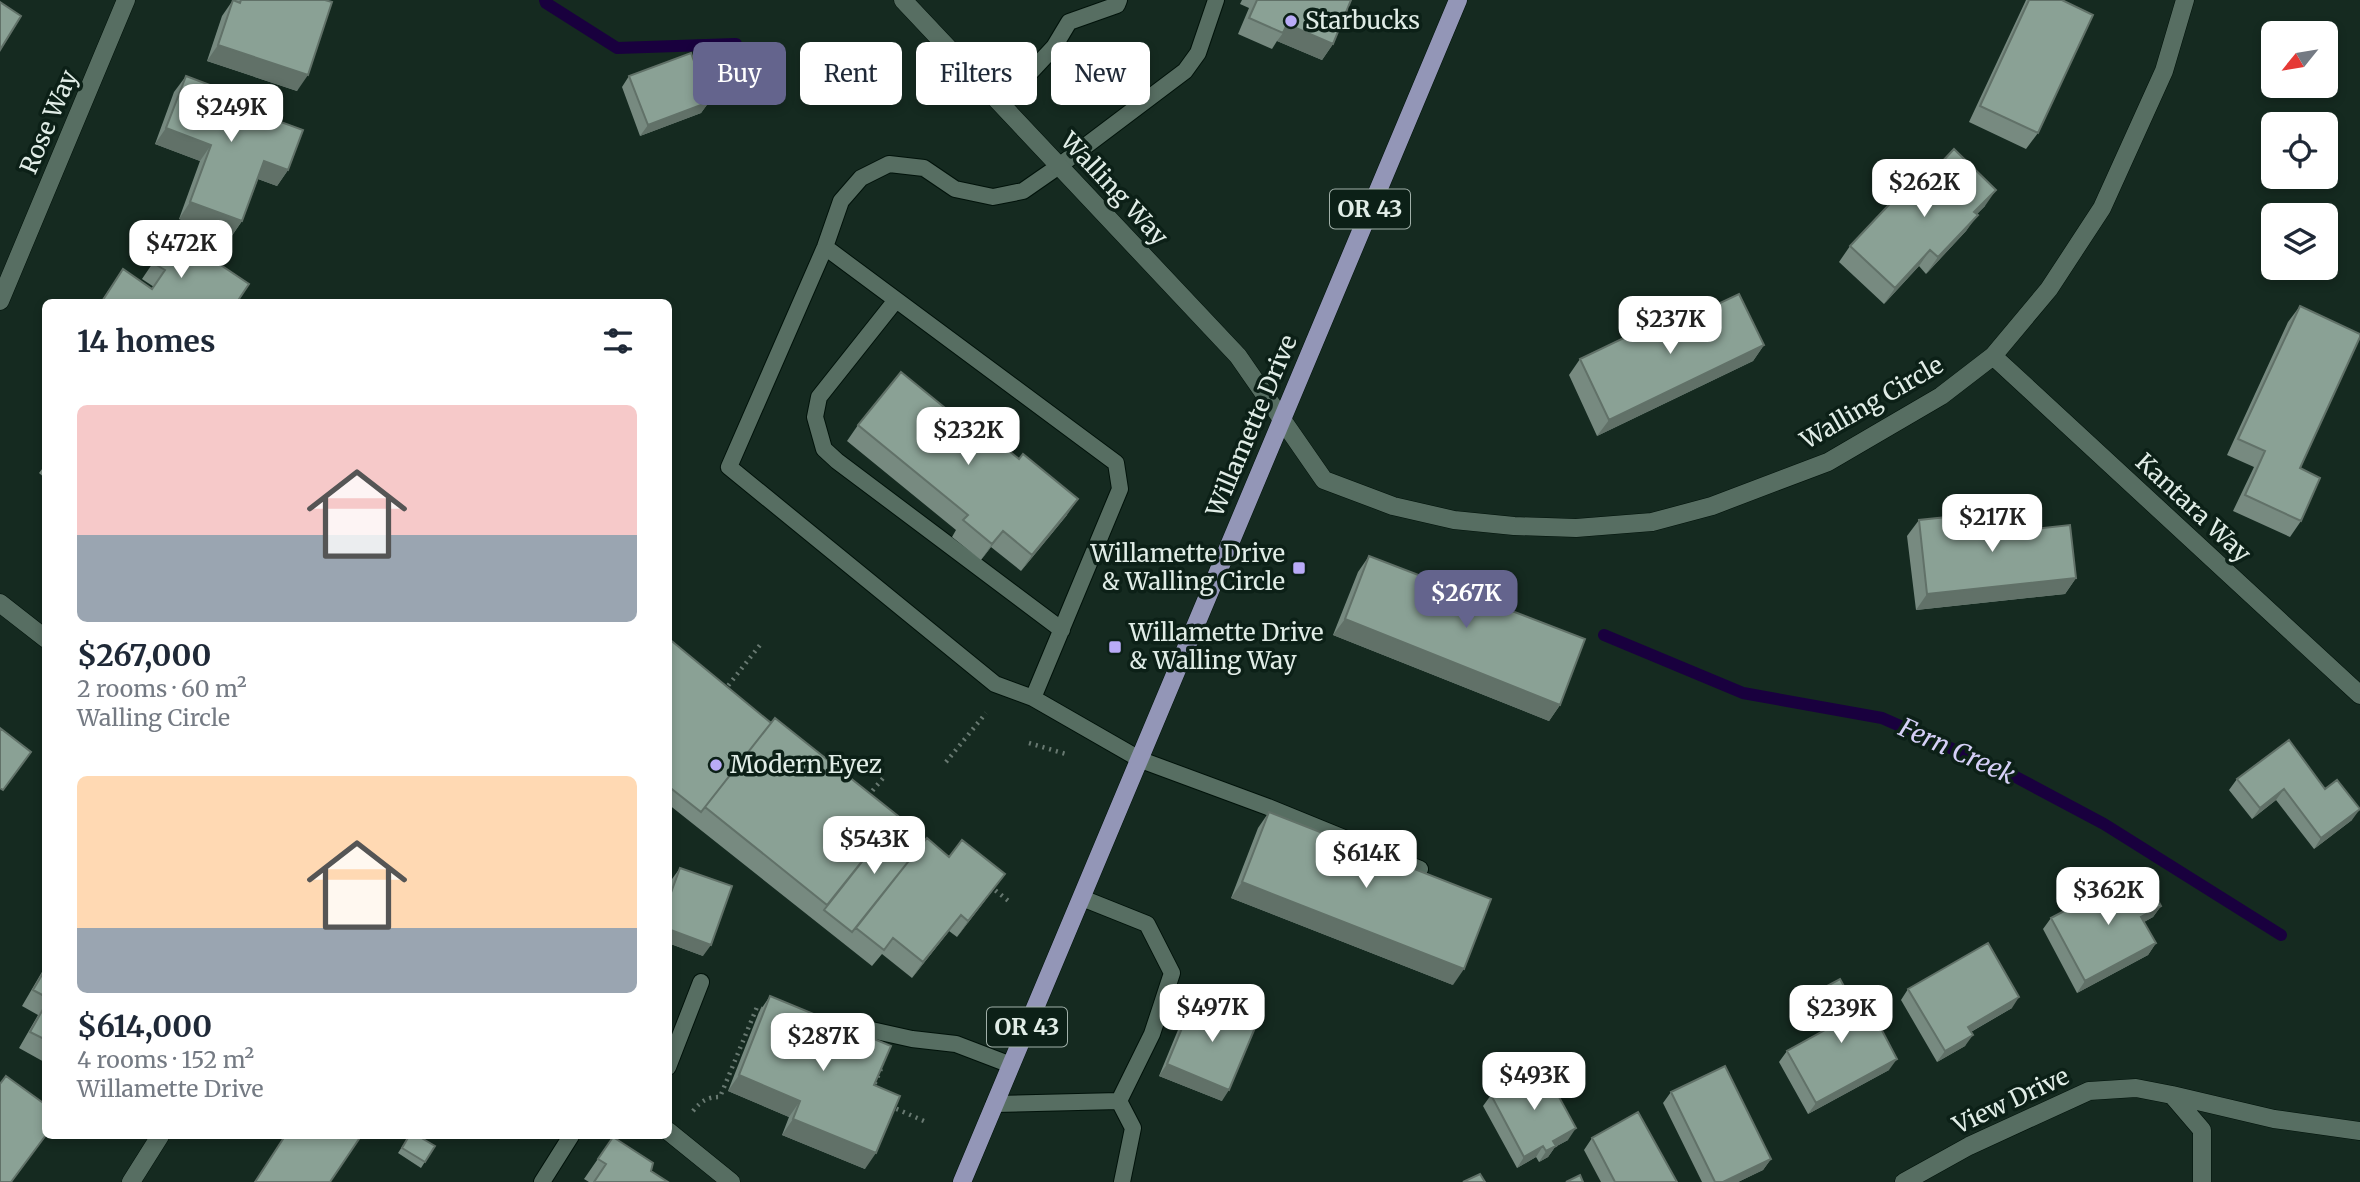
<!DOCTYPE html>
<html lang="en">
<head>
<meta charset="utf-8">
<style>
  :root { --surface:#fff; --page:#f2f2f3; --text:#1f2937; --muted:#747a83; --accent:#64648d }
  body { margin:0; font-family:Merriweather,serif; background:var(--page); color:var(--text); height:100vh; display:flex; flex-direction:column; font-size:26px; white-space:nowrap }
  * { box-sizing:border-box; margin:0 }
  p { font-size:23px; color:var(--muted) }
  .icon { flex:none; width:38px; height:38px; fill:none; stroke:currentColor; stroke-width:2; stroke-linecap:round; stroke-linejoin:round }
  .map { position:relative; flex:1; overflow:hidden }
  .details { position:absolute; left:42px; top:299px; width:630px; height:840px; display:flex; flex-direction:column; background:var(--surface); border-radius:10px; box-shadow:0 4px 10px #0003 }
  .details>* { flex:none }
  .guide { position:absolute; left:693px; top:42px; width:665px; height:63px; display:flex; gap:14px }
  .needle { width:46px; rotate:240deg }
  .fabs { position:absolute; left:2261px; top:21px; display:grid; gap:14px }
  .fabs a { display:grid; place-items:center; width:77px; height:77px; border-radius:10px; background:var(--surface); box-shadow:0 4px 10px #0003; font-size:35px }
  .price { position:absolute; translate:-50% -60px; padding:0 16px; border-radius:14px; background:#fff; color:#222; font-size:23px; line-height:46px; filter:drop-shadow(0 2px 4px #0008) }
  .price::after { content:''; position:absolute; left:50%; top:42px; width:21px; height:16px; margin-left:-10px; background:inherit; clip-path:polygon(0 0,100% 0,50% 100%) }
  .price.active { background:var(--accent); color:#fff }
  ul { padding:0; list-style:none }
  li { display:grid; align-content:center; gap:14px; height:371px; padding:0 35px }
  li span { display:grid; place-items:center; height:217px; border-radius:10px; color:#555 }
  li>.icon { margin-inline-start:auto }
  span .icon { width:126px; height:126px; fill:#fffc; stroke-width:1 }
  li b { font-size:30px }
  h2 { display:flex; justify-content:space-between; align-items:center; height:84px; padding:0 35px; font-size:30px }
  .tag { padding:0 24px; border-radius:10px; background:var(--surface); box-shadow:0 4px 10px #0003; font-size:24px; line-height:63px }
  .tag.active { background:var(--accent); color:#fff }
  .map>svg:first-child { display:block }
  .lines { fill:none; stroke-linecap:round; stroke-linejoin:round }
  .stream { stroke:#19003e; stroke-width:12 }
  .lane-casing { stroke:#01120a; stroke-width:18 }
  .street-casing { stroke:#01120a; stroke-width:19 }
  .primary-casing { stroke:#01120a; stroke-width:19 }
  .path { stroke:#687971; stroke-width:4.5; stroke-dasharray:2 5; stroke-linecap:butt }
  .lane { stroke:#576e62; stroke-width:16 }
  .street { stroke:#576e62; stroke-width:18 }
  .primary { stroke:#9396b7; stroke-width:18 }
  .wall { fill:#778a80 }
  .shaded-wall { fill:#617168 }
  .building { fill:#8aa195; stroke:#617168; stroke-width:2 }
  .poi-dot { fill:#b9abf7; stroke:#0c2017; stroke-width:2.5 }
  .labels { text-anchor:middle; stroke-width:7; stroke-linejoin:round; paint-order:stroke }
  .shield { fill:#0c2017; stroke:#a1b0a9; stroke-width:2 }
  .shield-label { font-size:23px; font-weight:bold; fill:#e1ede7 }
  .poi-label { font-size:24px; fill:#e1ede7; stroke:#0c2017; text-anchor:start }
  .street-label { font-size:24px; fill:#e1ede7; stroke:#0c2017 }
  .water-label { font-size:26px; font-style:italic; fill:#d5cff6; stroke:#0c2017 }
</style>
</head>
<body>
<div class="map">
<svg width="2360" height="1182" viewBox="0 0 2360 1182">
  <rect width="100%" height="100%" fill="#152a20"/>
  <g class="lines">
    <!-- stream -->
    <path class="stream" d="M545,0L546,3L617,48L736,44
      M1604,635L1743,693L1882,718L2014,776L2104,824L2281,935"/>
    <!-- lane casing -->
    <g class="lane-casing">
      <path id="lane" d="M1216,0L1198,53L1185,71L1059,166L1023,191L993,197L955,189L924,168L889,164L861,178L841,201L825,247L729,467L995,684L1033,698L1141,760L1268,807L1420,869
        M1001,104L1054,47L1069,22L1117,5L1119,0
        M825,247L1116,463L1120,489L1033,698
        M896,300L819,397L815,417L824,449L837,461L1062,630
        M1082,898L1147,924L1172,973L1152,1034L1119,1101
        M867,1029L912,1039L956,1044L1011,1065
        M668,1067L701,982
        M994,1104L1119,1101L1133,1128L1122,1182
        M542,1182L571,1136"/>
    </g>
    <!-- street casing -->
    <g class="street-casing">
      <path id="street" d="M903,0L1238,356L1324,480L1393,506L1454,520L1514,526L1576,528L1652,522L1712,506L1828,462L1941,396L1993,356L2049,289L2102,208L2164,71L2185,0
        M0,301L126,0
        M1993,356L2360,695
        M0,603L46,639
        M2172,1095L2274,1119L2360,1131
        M668,1131L731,1182
        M131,1182L160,1136
        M1904,1182L1969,1146L2089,1091L2136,1088L2172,1095L2202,1130V1182"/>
    </g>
    <!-- primary casing -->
    <g class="primary-casing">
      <path id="primary" d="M962,1182L1458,0"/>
    </g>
    <!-- path -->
    <path class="path" d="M724,691L760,645
      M1029,743L1066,754
      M946,762L986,713
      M868,796L884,777
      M990,886L1011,903
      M872,1090L883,1064
      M890,1106L924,1121
      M693,1111C701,1101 707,1097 720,1097L757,1007L766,1011"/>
    <!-- lane -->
    <use href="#lane" class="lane"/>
    <!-- street -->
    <use href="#street" class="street"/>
    <!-- primary -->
    <use href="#primary" class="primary"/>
  </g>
  <!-- wall -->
  <path class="wall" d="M233,0H325L297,91L207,61L222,16Z
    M1242,0H1351L1333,44L1322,60L1277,41L1272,49L1238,34L1249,8L1240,4Z
    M2026,0H2062L2038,133L2026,149L1969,122Z
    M186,76L278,121L288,170L277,186L258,179L242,221L231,237L179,219L200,161L155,144L174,92Z
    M629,76L709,102L701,113L640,136L622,87Z
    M1924,181L1985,206L1977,214L1966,231L1926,274L1919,266L1884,304L1839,262L1850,246Z
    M173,233L239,299L245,303H100L123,269L152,289L154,287L142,279Z
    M2300,306V468L2301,521L2290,537L2233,511L2254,467L2227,455L2288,322Z
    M1663,330L1764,345L1753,361L1597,436L1569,375L1580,359Z
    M858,425L1067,515L1021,571L991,547L981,560L952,537L956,530L847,441Z
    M46,464V479L39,473Z
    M1919,520L1986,524L2026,530L2076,578L2065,594L1916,610L1907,536Z
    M1369,556L1560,705L1549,721L1333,635L1358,572Z
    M668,638L771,723L923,843L949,857L1005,874L957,937L949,931L912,978L882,954L872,966L668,804Z
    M2237,779L2325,789L2352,820L2314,849L2276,800L2252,819L2229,790Z
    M1269,812L1453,985L1231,898L1258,828Z
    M680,868L703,956L668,943V890L672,879Z
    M2127,890L2161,906L2153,917L2144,922L2156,943L2148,955L2077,993L2043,929L2051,918Z
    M46,965V1063L19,1048L38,1015L22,1006Z
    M1908,989L2012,1008L1971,1032L1965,1046L1937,1062L1901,1000Z
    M1814,993L1889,1070L1808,1114L1779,1062L1787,1051L1821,1032L1806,1004Z
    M770,996L874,1085L865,1169L782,1135L789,1117L728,1091L759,1012Z
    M1195,997L1222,1101L1159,1076L1187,1008Z
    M1671,1092L1771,1159L1763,1170L1738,1182H1702L1663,1103Z
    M1491,1095L1568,1140L1555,1147L1548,1157L1539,1162L1536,1157L1517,1168L1483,1106Z
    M409,1136L435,1146L421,1168L398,1153Z
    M613,1137L651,1171L668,1182H589L584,1179Z
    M1592,1138L1677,1182H1601L1584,1150Z"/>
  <!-- shaded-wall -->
  <path class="shaded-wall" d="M1287,24L1333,44L1322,60L1277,41L1283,33Z
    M218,45L308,75L297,91L207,61Z
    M709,102L701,113L640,136L648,125Z
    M166,128L211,145L200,161L155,144Z
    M264,161L288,170L277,186L253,177Z
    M1996,190L1985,206L1963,228L1974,212Z
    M190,202L242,221L231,237L179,219Z
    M1978,215L1966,231L1926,274L1938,257Z
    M1930,250L1919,266L1884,304L1895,288Z
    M1764,345L1753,361L1597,436L1609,420Z
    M1078,499L1067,515L1021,571L1032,555Z
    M1003,531L991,547L981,560L992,544Z
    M2076,578L2065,594L1916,610L1927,594Z
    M1345,619L1560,705L1549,721L1333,635Z
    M2284,789L2276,800L2252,819L2260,808Z
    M2360,809L2352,820L2314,849L2321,838Z
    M1005,874L993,890L957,937L968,921Z
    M1242,882L1464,969L1453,985L1231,898Z
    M2161,906L2153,917L2133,928L2141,917Z
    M961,915L949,931L912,978L923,962Z
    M668,929L711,945L703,956L668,943Z
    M2156,943L2148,955L2077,993L2085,981Z
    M2019,997L2012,1008L1960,1038L1968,1027Z
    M1973,1035L1965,1046L1937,1062L1945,1051Z
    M1897,1059L1889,1070L1808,1114L1816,1103Z
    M1167,1064L1229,1090L1222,1101L1159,1076Z
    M739,1075L800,1101L789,1117L728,1091Z
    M793,1119L876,1153L865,1169L782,1135Z
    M1576,1128L1568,1140L1555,1147L1548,1157L1539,1162L1553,1141Z
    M1543,1146L1536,1157L1517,1168L1524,1157Z
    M1771,1159L1763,1170L1738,1182H1723Z"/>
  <!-- building -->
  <path class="building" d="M233,0L240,3L241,0H325L332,2L308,75L218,45Z
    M1257,0H1351L1333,44L1287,24L1283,33L1249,18Z
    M2029,0H2062L2093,15L2038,133L1980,106Z
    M0,2L21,16L0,50Z
    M691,53L709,102L648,125L629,76Z
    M186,76L281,112L278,121L303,130L288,170L264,161L242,221L190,202L211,145L166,128Z
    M1954,149L1996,190L1974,212L1978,215L1938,257L1930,250L1895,288L1850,246L1917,175L1924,181Z
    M173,233L249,284L239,299L245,303H101L123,269L152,289L165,270L153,263Z
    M1739,294L1764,345L1609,420L1580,359L1659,321L1663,330Z
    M2300,306L2360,334V337L2300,468L2320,478L2301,521L2245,495L2265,451L2238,439Z
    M901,372L993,447L997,441L1019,459L1023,454L1078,499L1032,555L1003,531L992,544L963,520L968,515L858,425Z
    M1985,513L1986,524L2025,520L2026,530L2070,525L2076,578L1927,594L1919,520Z
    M1369,556L1585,639L1560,705L1345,619Z
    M668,638L771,723L701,812L668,786Z
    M775,718L898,816L827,905L705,807Z
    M0,728L31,752L3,790L0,788Z
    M2289,740L2325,789L2337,780L2360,809L2321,838L2284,789L2260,808L2237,779Z
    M1269,812L1491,899L1464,969L1242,882Z
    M895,820L923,843L852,932L824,910Z
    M927,838L949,857L962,840L1005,874L968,921L961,915L923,962L893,938L884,950L856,928Z
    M680,868L732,886L711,945L668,929V901Z
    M2147,879L2161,906L2141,917L2156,943L2085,981L2051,918L2122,880L2127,890Z
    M1988,943L2019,997L1968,1027L1973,1035L1945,1051L1908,989Z
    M46,968V997L33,990Z
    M1840,979L1855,1006L1866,1000L1897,1059L1816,1103L1787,1051L1832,1026L1814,993Z
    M770,996L891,1046L874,1085L900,1096L876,1153L793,1119L800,1101L739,1075Z
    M1195,997L1257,1023L1229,1090L1167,1064Z
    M46,1004V1040L30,1032Z
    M1542,1066L1576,1128L1553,1141L1556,1146L1546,1151L1543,1146L1524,1157L1491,1095Z
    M1725,1066L1771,1159L1723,1182H1715L1671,1092Z
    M6,1076L46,1105V1135L11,1182H0V1084Z
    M1638,1112L1677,1182H1615L1592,1138Z
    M285,1136H361L330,1182H255Z
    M409,1136H418L435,1146L425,1162L402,1148Z
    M613,1137L653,1163L651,1171L668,1182H594L606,1164L598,1159Z
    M1480,1174L1485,1182H1463Z
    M1580,1175L1583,1182H1566Z"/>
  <!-- markers -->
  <g class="poi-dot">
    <circle cx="1291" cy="21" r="7"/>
    <rect x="1292" y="561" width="14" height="14" rx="3.5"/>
    <rect x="1108" y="640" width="14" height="14" rx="3.5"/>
    <circle cx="716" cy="765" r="7"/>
  </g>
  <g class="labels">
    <!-- shield labels -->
    <g class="shield">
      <rect x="1330" y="189.5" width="80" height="39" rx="5"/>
      <rect x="987" y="1007.5" width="80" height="39" rx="5"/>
    </g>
    <g class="shield-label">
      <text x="1370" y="217">OR 43</text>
      <text x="1027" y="1035">OR 43</text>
    </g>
    <!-- poi labels -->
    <g class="poi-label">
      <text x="1305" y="29">Starbucks</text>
      <text x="1285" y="562" text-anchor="end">Willamette Drive<tspan x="1285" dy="28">&amp; Walling Circle</tspan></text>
      <text x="1129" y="641">Willamette Drive<tspan x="1129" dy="28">&amp; Walling Way</tspan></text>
      <text x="730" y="773">Modern Eyez</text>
    </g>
    <!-- street labels -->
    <g class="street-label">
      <text transform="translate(49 122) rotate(-67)" y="8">Rose Way</text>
      <text transform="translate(1114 189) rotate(47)" y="8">Walling Way</text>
      <text transform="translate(1872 403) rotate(-30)" y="8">Walling Circle</text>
      <text transform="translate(1252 426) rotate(-67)" y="8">Willamette Drive</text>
      <text transform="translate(2193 508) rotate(43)" y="8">Kantara Way</text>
      <text transform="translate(2011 1101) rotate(-25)" y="8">View Drive</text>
    </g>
    <!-- water labels -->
    <g class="water-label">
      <text transform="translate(1957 751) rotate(24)" y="9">Fern Creek</text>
    </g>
  </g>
</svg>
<div class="fabs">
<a><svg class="needle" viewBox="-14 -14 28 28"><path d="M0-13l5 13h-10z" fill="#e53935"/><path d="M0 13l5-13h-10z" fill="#747a83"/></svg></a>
<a><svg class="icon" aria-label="locate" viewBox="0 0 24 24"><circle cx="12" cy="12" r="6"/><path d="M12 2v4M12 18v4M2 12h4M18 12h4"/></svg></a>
<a><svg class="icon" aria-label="layers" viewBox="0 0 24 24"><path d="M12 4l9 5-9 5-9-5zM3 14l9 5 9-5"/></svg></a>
</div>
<b class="price" style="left:231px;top:144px">$249K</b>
<b class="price" style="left:1924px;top:219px">$262K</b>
<b class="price" style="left:181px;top:280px">$472K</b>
<b class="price" style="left:1670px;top:356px">$237K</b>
<b class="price" style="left:968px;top:467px">$232K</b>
<b class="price" style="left:1992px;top:554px">$217K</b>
<b class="price active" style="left:1466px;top:630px">$267K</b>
<b class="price" style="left:874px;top:876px">$543K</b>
<b class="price" style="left:1366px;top:890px">$614K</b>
<b class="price" style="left:2108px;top:927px">$362K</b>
<b class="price" style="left:1212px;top:1044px">$497K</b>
<b class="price" style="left:1841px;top:1045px">$239K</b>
<b class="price" style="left:823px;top:1073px">$287K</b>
<b class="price" style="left:1534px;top:1112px">$493K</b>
<div class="guide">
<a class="tag active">Buy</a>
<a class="tag">Rent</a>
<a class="tag">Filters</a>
<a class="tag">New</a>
</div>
<section class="details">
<h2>14 homes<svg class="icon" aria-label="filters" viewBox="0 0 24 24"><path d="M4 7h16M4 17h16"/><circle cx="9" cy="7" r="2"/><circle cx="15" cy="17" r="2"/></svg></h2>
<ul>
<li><span style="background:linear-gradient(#f6c9c9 60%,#9aa5b1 0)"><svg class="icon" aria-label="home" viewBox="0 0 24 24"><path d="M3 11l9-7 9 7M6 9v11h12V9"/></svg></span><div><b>$267,000</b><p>2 rooms · 60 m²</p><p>Walling Circle</p></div></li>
<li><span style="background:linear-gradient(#ffd9b3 70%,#9aa5b1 0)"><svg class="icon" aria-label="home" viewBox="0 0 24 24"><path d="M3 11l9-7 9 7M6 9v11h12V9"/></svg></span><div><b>$614,000</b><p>4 rooms · 152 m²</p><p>Willamette Drive</p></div></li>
</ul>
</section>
</div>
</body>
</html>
